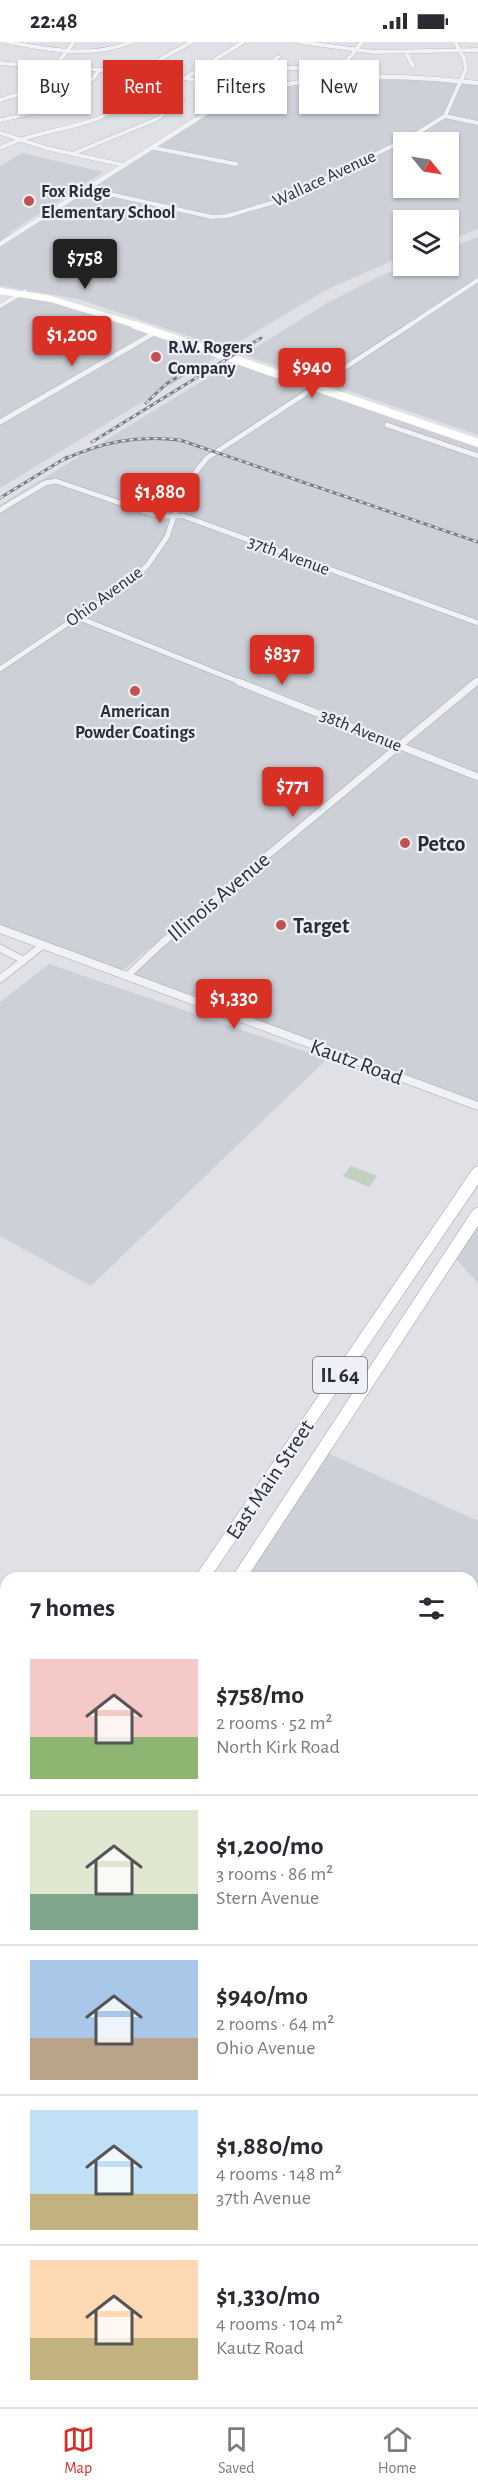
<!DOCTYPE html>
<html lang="en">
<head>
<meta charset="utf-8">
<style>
  :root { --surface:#fff; --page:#f2f2f3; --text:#2b2b33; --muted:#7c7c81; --line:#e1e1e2; --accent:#d93025 }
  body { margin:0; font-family:"Alegreya Sans",sans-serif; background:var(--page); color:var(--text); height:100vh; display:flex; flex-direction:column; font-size:22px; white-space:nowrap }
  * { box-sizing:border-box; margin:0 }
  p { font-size:20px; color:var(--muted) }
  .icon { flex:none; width:33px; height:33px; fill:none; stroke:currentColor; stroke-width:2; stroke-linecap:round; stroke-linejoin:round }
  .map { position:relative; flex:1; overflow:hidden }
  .panel { position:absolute; left:0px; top:1530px; width:478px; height:836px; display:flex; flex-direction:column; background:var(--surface); border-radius:18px 18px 0 0; box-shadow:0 2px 4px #0004 }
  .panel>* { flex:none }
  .top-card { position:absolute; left:18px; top:18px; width:442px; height:54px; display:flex; gap:12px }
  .needle { width:39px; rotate:120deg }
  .controls { position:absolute; left:393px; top:90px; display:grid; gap:12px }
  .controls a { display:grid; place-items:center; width:66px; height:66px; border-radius:0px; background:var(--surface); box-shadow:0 2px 4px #0004; font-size:30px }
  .price { position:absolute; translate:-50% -51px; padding:0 14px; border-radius:6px; background:var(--accent); color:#fff; font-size:20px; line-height:39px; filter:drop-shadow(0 2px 3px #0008) }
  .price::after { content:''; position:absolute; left:50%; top:36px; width:18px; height:14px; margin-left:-9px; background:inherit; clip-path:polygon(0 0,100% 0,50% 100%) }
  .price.current { background:#222; color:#fff }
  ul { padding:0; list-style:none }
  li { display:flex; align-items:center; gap:18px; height:150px; padding:0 30px }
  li+li { border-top:2px solid var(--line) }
  li span { display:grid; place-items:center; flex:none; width:168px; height:120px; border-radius:0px; color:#555 }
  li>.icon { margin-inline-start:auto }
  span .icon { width:72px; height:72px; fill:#fffc; stroke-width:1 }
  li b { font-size:26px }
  h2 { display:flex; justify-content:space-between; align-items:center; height:72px; padding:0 30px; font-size:26px }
  .pill { padding:0 21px; border-radius:0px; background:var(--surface); box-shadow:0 2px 4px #0004; font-size:21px; line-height:54px }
  .pill.current { background:var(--accent); color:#fff }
  .status { display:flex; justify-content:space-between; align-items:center; height:42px; padding:0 30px; background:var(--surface); direction:ltr }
  .status svg { height:16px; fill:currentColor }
  .tabs { display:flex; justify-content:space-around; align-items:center; height:84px; border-top:2px solid var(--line); background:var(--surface); font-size:16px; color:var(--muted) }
  .tabs a { display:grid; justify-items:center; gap:3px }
  .tabs .current { color:var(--accent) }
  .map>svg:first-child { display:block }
  .built { fill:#ced0d8; fill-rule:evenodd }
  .green { fill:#c2d0c1 }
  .water { fill:#9ea9c4 }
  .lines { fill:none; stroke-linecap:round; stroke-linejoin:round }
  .minor-far3-casing { stroke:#a5a7b0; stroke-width:4.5 }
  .minor-far2-casing { stroke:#a5a7b0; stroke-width:6 }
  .minor-far1-casing { stroke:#a5a7b0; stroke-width:8 }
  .minor-casing { stroke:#a5a7b0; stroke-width:12 }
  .tertiary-far1-casing { stroke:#a5a7b0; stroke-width:5 }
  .tertiary-casing { stroke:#a5a7b0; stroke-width:9 }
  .primary-far1-casing { stroke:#a0a4b1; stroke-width:14 }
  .primary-casing { stroke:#a0a4b1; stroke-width:18 }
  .minor-far3 { stroke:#f1f2f6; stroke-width:4 }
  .minor-far2 { stroke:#f1f2f6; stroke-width:5 }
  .minor-far1 { stroke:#f1f2f6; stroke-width:7 }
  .minor { stroke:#f1f2f6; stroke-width:10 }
  .tertiary-far1 { stroke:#f1f2f6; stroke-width:4.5 }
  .tertiary { stroke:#f1f2f6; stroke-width:8 }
  .secondary-far1 { stroke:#fff; stroke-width:6 }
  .secondary { stroke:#fff; stroke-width:8 }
  .primary-far1 { stroke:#fff; stroke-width:13 }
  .primary { stroke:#fff; stroke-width:16 }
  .rail-casing { stroke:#7a7e8f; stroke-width:3 }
  .rail { stroke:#eef0f5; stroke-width:1.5; stroke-dasharray:4; stroke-linecap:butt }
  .poi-dot { fill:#c05250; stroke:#eef0f5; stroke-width:2 }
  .labels { text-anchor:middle; stroke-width:4.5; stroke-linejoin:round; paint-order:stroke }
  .far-street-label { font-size:18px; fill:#2a2d3c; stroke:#eef0f5 }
  .far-poi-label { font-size:18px; font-weight:bold; fill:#2a2d3c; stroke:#eef0f5; text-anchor:start }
  .shield { fill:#eef0f5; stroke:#656874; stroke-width:1.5 }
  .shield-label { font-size:21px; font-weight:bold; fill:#2a2d3c }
  .poi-label { font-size:22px; font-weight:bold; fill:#2a2d3c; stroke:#eef0f5; text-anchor:start }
  .street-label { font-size:22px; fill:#2a2d3c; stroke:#eef0f5 }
</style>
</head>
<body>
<div class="status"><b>22:48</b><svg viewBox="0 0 49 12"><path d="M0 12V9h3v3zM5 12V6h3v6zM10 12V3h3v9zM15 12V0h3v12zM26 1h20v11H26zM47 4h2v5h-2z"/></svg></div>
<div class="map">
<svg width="478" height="2365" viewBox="0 0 478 2365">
  <rect width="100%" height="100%" fill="#dfe1e7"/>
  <!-- built -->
  <path class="built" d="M334,38H430L478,42V187L449,198L448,178H404L403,214L326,248L227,307L78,257L0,244V204L203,75L239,58L270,48ZM404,100H448V146H404Z
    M22,111L104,130L9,191L12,192L0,200V124Z
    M478,195V393L244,313L327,261L376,236L405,224H448L449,206Z
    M22,254L68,262L220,313L0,446V266Z
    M235,319L478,402V634L122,929L0,884V463Z
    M478,641V733L404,703Z
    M401,706L478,737V1061L128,932Z
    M49,922L327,1017L91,1244L0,1194V960Z
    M478,1183V1241L456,1217Z
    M321,1408L478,1479V1873L473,1884L472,1536H236Z
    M6,1893V2133L0,2129V1903Z"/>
  <!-- green -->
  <path class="green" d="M351,1124L377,1134L369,1145L343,1134Z"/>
  <!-- water -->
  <path class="water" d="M478,1939V2054L472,2051L473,1940Z"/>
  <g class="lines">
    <!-- minor-far3 casing -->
    <g class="minor-far3-casing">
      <path id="minor-far3" d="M7,0C48,7 91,17 131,0
        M300,0L374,10L478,8
        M406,11L413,24
        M212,20C239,24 325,32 347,18C353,13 357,5 362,0
        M0,21C84,30 169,24 250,52
        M273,25L274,18L278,15
        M187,35L243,0
        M0,58L38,46L74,0
        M445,74L478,81
        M0,78C43,68 73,68 99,28
        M0,91L46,106L123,123
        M0,106C36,88 79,88 114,69C132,60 134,44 145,30C158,16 176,9 192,0
        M154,106L236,122
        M72,112L157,77L182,58L175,53L137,48
        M87,147L212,175L227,174L278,159L411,95L445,74L466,27L464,16L455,0
        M0,264L25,249
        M408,284L478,238"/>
    </g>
    <!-- minor-far2 casing -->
    <g class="minor-far2-casing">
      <path id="minor-far2" d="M0,380L156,290
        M387,383L478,414
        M0,468L45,441L56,439L158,474H183L478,581
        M77,575L242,641
        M0,627L122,545L147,524L167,495L184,445L207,416L410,283
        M474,641L478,638"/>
    </g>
    <!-- minor-far1 casing -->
    <g class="minor-far1-casing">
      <path id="minor-far1" d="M239,640L478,735
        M0,906L23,918
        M127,934L162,901L476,640
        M0,937L43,903"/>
    </g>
    <!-- minor casing -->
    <g class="minor-casing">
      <path id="minor" d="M0,2134L6,2138
        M358,2360L367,2365"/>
    </g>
    <!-- tertiary-far1 casing -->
    <g class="tertiary-far1-casing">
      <path id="tertiary-far1" d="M0,202L203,73C285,26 387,31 478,41"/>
    </g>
    <!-- tertiary casing -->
    <g class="tertiary-casing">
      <path id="tertiary" d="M0,887L478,1064"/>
    </g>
    <!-- primary-far1 casing -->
    <g class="primary-far1-casing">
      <path id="primary-far1" d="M202,1536L478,1131
        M239,1536L478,1172"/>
    </g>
    <!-- primary casing -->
    <g class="primary-casing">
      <path id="primary" d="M0,1849L6,1840
        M0,1902L6,1893"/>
    </g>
    <!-- minor-far3 -->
    <use href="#minor-far3" class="minor-far3"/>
    <!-- minor-far2 -->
    <use href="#minor-far2" class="minor-far2"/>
    <!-- minor-far1 -->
    <use href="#minor-far1" class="minor-far1"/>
    <!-- minor -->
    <use href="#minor" class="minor"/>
    <!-- tertiary-far1 -->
    <use href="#tertiary-far1" class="tertiary-far1"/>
    <!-- tertiary -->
    <use href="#tertiary" class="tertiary"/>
    <!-- secondary-far1 -->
    <path class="secondary-far1" d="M0,249L51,257L139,284"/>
    <!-- secondary -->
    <path class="secondary" d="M135,283L478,401"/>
    <!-- primary-far1 -->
    <use href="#primary-far1" class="primary-far1"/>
    <!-- primary -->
    <use href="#primary" class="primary"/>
    <!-- rail casing -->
    <g class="rail-casing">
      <path id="rail" d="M146,361L166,342L186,330
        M92,400L261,296
        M61,419C100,400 137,393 180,398L478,500
        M0,456L67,415"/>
    </g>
    <!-- rail -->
    <use href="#rail" class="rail"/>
  </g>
  <!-- markers -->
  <g class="poi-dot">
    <circle cx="29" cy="159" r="6"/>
    <circle cx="156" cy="315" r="6"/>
    <circle cx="135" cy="649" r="6"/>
    <circle cx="405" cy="801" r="6"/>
    <circle cx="281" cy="883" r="6"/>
  </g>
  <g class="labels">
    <!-- far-street labels -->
    <g class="far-street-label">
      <text transform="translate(324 136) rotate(-25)" y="6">Wallace Avenue</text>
      <text transform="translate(289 513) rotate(20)" y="6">37th Avenue</text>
      <text transform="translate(104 554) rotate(-36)" y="6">Ohio Avenue</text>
      <text transform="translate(361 688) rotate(22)" y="6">38th Avenue</text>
    </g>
    <!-- far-poi labels -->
    <g class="far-poi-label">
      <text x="41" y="155">Fox Ridge<tspan x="41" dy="21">Elementary School</tspan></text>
      <text x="168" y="311">R.W. Rogers<tspan x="168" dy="21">Company</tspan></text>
      <text x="135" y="675" text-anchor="middle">American<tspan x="135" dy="21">Powder Coatings</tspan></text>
    </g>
    <!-- shield labels -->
    <rect class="shield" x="313" y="1315" width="54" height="36" rx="4.5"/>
    <g class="shield-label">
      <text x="340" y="1340">IL 64</text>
    </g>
    <!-- poi labels -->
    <g class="poi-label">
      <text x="417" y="809">Petco</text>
      <text x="293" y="891">Target</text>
    </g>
    <!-- street labels -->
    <g class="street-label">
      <text transform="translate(218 854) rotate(-40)" y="8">Illinois Avenue</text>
      <text transform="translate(357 1019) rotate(20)" y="8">Kautz Road</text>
      <text transform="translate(269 1437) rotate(-56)" y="8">East Main Street</text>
    </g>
  </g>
</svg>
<div class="controls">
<a><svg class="needle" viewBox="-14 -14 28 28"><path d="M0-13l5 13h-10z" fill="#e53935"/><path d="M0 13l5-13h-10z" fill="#7c7c81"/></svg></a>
<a><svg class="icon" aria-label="layers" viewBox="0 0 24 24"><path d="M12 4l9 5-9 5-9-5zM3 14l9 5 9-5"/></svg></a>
</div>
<b class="price current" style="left:85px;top:248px">$758</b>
<b class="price" style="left:72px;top:325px">$1,200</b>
<b class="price" style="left:312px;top:357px">$940</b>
<b class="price" style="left:160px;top:482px">$1,880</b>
<b class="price" style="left:282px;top:644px">$837</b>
<b class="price" style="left:293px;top:776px">$771</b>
<b class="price" style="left:234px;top:988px">$1,330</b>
<div class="top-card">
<a class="pill">Buy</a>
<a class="pill current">Rent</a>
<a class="pill">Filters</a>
<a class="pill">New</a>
</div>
<section class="panel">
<h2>7 homes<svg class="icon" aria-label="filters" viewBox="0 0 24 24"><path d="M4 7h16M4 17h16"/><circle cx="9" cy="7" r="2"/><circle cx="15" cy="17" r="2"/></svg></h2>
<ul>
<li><span style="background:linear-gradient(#f6c9c9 65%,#8fb573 0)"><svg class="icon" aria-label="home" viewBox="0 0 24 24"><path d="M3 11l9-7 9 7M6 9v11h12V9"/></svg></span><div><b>$758/mo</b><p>2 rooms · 52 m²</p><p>North Kirk Road</p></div></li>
<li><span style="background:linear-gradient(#dfe7d0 70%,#7fa58c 0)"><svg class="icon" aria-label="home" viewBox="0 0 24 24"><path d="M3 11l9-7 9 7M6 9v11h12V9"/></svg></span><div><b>$1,200/mo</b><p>3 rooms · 86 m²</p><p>Stern Avenue</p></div></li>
<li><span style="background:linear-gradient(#a9c7e8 65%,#b9a48a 0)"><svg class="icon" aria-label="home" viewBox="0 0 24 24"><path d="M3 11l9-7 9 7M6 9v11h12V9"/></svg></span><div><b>$940/mo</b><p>2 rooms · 64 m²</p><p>Ohio Avenue</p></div></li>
<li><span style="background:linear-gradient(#bfe0f5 70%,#c2b280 0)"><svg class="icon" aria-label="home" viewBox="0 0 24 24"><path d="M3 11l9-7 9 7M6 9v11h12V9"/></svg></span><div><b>$1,880/mo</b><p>4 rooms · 148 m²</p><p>37th Avenue</p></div></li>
<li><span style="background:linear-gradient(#ffd9b3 65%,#c2b280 0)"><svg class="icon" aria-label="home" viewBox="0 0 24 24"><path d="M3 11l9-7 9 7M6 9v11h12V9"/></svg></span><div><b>$1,330/mo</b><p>4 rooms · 104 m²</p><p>Kautz Road</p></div></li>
</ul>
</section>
</div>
<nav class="tabs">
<a class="current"><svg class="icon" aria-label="map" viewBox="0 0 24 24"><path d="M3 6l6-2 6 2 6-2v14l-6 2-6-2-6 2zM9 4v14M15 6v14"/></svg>Map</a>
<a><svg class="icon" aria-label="saved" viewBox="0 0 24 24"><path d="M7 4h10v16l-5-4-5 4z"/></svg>Saved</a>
<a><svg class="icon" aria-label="home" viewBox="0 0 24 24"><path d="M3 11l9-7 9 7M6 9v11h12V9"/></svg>Home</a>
</nav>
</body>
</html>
